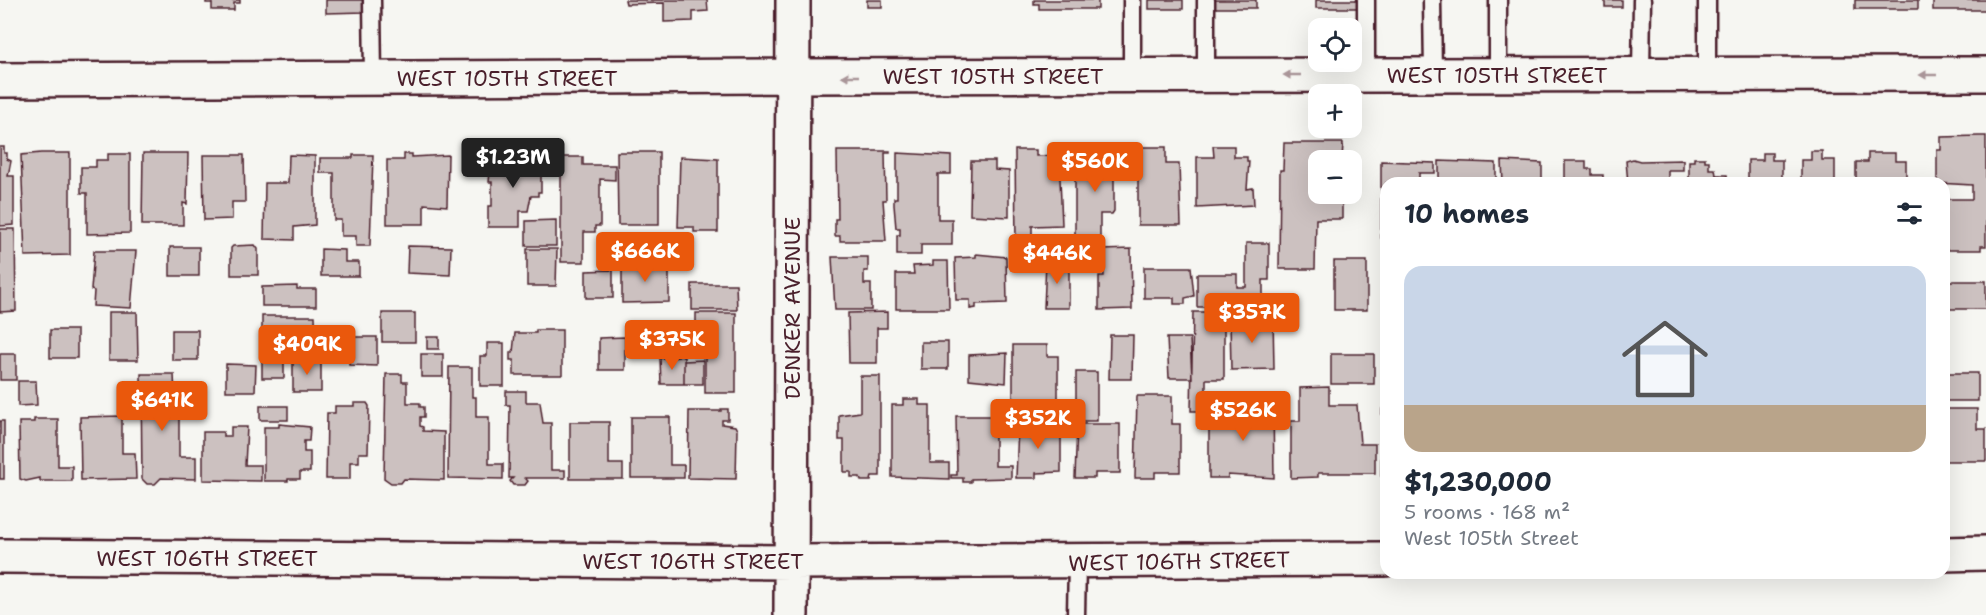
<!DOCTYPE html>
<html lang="en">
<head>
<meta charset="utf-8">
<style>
  :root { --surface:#fff; --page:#f6f6f7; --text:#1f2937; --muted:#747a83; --line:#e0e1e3; --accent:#ea580c }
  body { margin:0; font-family:"Shantell Sans",sans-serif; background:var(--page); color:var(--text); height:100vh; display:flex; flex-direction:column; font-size:22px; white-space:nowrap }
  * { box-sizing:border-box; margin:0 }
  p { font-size:20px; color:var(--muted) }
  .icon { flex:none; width:33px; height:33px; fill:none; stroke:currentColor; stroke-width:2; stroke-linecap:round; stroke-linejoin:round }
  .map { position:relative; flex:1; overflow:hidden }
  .details { position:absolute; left:1380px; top:177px; width:570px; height:402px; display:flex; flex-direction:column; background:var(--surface); border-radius:18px; box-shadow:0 6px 24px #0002 }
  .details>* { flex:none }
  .tools { position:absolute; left:1308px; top:18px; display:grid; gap:12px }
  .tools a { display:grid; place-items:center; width:54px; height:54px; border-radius:12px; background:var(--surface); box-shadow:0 6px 24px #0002; font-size:30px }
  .price { position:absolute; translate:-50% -51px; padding:0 14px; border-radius:6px; background:var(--accent); color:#fff; font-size:20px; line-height:39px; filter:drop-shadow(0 2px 3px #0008) }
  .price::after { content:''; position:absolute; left:50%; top:36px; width:18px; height:14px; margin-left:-9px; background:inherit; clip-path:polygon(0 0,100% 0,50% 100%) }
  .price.current { background:#222; color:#fff }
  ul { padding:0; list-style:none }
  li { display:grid; align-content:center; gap:12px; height:318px; padding:0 24px }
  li+li { border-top:2px solid var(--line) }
  li span { display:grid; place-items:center; height:186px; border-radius:18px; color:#555 }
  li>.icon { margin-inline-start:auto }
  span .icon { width:108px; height:108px; fill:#fffc; stroke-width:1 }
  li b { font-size:26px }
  h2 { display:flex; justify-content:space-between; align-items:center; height:72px; padding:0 24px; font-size:26px }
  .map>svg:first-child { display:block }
  .building { fill:#ccc1c0; stroke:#4a1f2b; stroke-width:1.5 }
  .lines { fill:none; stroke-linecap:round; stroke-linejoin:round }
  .lane-casing { stroke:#4a1f2b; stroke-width:21 }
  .street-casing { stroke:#4a1f2b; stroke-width:38 }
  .lane { stroke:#f6f6f2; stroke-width:16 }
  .street { stroke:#f6f6f2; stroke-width:33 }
  .oneway { fill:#a99598 }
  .labels { text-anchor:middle; stroke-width:4.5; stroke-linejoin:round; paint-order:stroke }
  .street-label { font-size:22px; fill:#4a1f2b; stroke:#f6f6f2 }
</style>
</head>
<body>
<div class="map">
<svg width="1986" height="615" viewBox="0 0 1986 615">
  <rect width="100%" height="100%" fill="#f6f6f2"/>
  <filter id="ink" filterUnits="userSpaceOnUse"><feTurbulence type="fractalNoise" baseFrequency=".0167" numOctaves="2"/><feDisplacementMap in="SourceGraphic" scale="12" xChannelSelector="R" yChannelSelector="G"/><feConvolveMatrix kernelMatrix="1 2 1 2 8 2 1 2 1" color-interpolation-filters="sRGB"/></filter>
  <g filter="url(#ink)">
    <!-- building -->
    <path class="building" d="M206,0H240V3H234V10H212V3H206Z
      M326,0H365V12L326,13Z
      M625,0H707L708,11L693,12V21L664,22V3L626,4Z
      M867,0H882V7H867Z
      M1034,0H1098V9H1039V4H1034Z
      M1149,0H1183V9H1149Z
      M1210,0H1256V8H1210Z
      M1316,0H1361V8H1316Z
      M1605,0H1622V7H1605Z
      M1855,0H1918V9H1855Z
      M1933,0H1986V10H1933Z
      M1979,136H1986V246H1981V250H1944V199H1972V185L1937,183V150H1941V137Z
      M1284,143H1343L1342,160H1318V194H1342V219H1316L1315,269H1279L1280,170H1283Z
      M1213,146H1234V157H1247V161H1249L1247,189L1253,188L1254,205L1197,208V157H1214Z
      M0,147H4V153H7V159L11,161L8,176H14V225L0,226Z
      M1138,147H1166V164H1179L1181,225H1138Z
      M1015,150H1036V156L1059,155L1062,225L1032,226V244H1016Z
      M837,151H890V153H885L886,200H883L886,241H840V236H835V219H838Z
      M1075,151L1128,152V172H1114V211L1112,214H1100V247H1093V250L1075,247Z
      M1811,151H1822V160H1835V183H1801V160H1811Z
      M617,152H659V225H618Z
      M41,153H70V255L25,256L21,155Z
      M143,153H188L187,204L183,203V225H142Z
      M897,153L951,156V174H938V219H952V245H921V255H897V235H900V228H896L894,205V198H897Z
      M1763,153H1772V160H1782V183H1748V160H1763Z
      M1868,153H1895V161H1906V183H1856V162H1868Z
      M108,154H130V233L87,234V193H81V167H96V160H108Z
      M404,154H412V157L448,155L447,206L424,204V224H387V160H404Z
      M203,155H244L245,202H232V219L204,220Z
      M289,155L315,156V225L294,227V240L264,239L265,183H288Z
      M353,155H373L370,246H356V236H341V220H334V173H320V158H353Z
      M506,155H541V192H538V196H531L528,211H520V227H488V206H492V182H489L491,162H506Z
      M561,157H583V165H615V180L600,179V226H595V232H584V262H561Z
      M680,157L718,159V232H694V227H678Z
      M1694,158H1705V161H1709V169H1715L1716,175H1727L1728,183H1689V161H1694Z
      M1633,159L1640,161L1683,160V170H1668V183H1628L1626,161Z
      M971,161H995V170L1009,171V217L970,215Z
      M1381,161L1435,163V173H1419V183H1386V238H1381Z
      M1439,161L1496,163V181L1439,183Z
      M1502,161L1542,163V183H1503Z
      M1565,161H1586V169H1592V175H1603V183H1565Z
      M556,220V246H526V221Z
      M0,229H15L16,311L0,312Z
      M1246,243H1269V280H1263V307H1197V274H1237V287H1246Z
      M255,245L258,249V275H231V248L233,246Z
      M408,246L451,247L450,275L407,273Z
      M170,247H199V276H170Z
      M321,249L345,250V262H359V276H321Z
      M527,249H557L556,286H527Z
      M1131,249L1132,309L1099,310V276H1104L1103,250Z
      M94,251H136L131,308L93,306L94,291L91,290Z
      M976,254L1006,257L1007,303L976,304V308L970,309V300H956L955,258L976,257Z
      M832,257H868V271H864V284H871V310H835Z
      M933,261H948L949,309H896V274H914L913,266L933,265Z
      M1046,261H1069V308H1044Z
      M1334,261H1367V310H1334Z
      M622,264H669V302L622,303Z
      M1144,267H1191L1194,296L1185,298V304H1174V298H1144Z
      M613,270V298H586V271Z
      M1944,281H1986V309H1944Z
      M692,284H736L737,310H692Z
      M297,286V289H316V306H262V287Z
      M109,312H137L138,360H109Z
      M887,312V328H877V363H849L848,313Z
      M1193,312H1224V379H1206V411H1191Z
      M382,313H415V342H382Z
      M696,313H736V393H705V354L696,352Z
      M262,316H315L316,357H290V360H284V378H262Z
      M1273,317L1274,369L1231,370L1230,318Z
      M50,330H77V358H50Z
      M172,330H198V360H172Z
      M536,330H562V375H514V360H510V352H513L515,333H536Z
      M1110,335H1133L1132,379H1109Z
      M349,337H377V366L349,365Z
      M427,337H439V349H427Z
      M625,337V370H599V338Z
      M1167,338H1190L1192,378H1169Z
      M921,342H948V369H921Z
      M487,343H504V386H480V356H487Z
      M1013,345H1047V356H1058V407H1037V420L1026,423L1016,420V425H1013Z
      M1007,353L1006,383L969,379V355Z
      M0,354H16V380H0Z
      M421,354H443V377H421Z
      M1331,354H1374V384H1331Z
      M684,357V384H661L660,358Z
      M703,360V384H684V361Z
      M293,361H321V392H293Z
      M226,364L256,365L255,391H226Z
      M449,367H472V397H476V417H489V464H503V479L448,478Z
      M1076,372H1097V421H1076Z
      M1944,373H1978V401H1944Z
      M141,374H174L175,397H179V457H196V479L161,478L155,484H147L142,479Z
      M386,374H402V382H407V403H420V407H424V417H420V426L423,427V431L444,432V480L404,479L401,483H391L384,478Z
      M860,376H880V476H872L871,481H861L860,477H851V472H844V440H839V415L860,412Z
      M18,381H36L37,405L18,406Z
      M1329,387V405H1357L1360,444H1375V473H1318V477L1291,478V421H1300V388Z
      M506,391H526V402H540L543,423H551V470H565V478H525L528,481L525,485H513L510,481L513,478H509L510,405H506Z
      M1137,396H1172V424H1180V472H1155V478H1135Z
      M903,399H919V405H930V463H949V479L892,477V405H903Z
      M354,403H367L369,406L368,453H359V462H350V479H326L327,413H335V406H354Z
      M1224,405H1273L1274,478L1228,475V478H1209V425L1217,424Z
      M260,406H288V420H260Z
      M721,409H728V420H722V424L735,426L737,430L736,479L688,478L689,411H721Z
      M1382,409H1386V476H1381Z
      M1944,409H1977V429H1986V461H1944Z
      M122,416V453H135L136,479L81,480L80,417Z
      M956,416H995V431H1000V436H995V466H1011V478L971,479V482H963V478H951V475H957Z
      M631,417H670V465H684V478H631Z
      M34,419H58V466H72V481H40V478L26,481L20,479L19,422H34Z
      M0,421H4V479H0Z
      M570,422H609V464H623V479H570Z
      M279,424L310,427L309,441H304V452H310V472H300V479H288V481H264V427H279Z
      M1061,424V472L1036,473V478H1016L1018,425Z
      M1077,424H1120V473H1095V478H1075Z
      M231,427H247L245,465H261V481L203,480V432H223V436H231Z"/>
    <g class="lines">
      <!-- lane casing -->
      <g class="lane-casing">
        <path id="lane" d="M372,0L373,78
          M1206,0V75
          M1432,0L1433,75
          M1707,0V75
          M1366,75V0
          M1498,75V0
          M1641,75L1642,0
          M1132,76V0
          M1076,615L1077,562"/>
      </g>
      <!-- street casing -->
      <g class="street-casing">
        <path id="street" d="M0,80L793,76L1986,74
          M1944,554L1986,553
          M0,556L791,562L1386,559
          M791,615L793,0"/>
      </g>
      <!-- lane -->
      <use href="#lane" class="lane"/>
      <!-- street -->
      <use href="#street" class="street"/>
    </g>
    <!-- one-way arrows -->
    <defs><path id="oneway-solid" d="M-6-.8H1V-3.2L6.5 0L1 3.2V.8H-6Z" transform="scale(1.5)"/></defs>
    <g class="oneway">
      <use href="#oneway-solid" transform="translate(1292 75) rotate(180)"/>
      <use href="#oneway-solid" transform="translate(1928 75) rotate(180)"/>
      <use href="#oneway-solid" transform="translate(850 76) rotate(180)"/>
    </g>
  </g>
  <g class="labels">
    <!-- street labels -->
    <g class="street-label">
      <text x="1497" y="83">WEST 105TH STREET</text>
      <text x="993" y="84">WEST 105TH STREET</text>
      <text x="507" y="86">WEST 105TH STREET</text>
      <text transform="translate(792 308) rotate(-90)" y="8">DENKER AVENUE</text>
      <text x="207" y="566">WEST 106TH STREET</text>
      <text x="693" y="569">WEST 106TH STREET</text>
      <text transform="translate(1179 561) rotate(-1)" y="8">WEST 106TH STREET</text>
    </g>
  </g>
</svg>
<div class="tools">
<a><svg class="icon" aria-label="locate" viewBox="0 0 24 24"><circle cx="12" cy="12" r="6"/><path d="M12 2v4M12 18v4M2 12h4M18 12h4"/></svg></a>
<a>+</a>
<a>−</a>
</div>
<b class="price current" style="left:513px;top:189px">$1.23M</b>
<b class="price" style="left:1095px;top:193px">$560K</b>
<b class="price" style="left:645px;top:283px">$666K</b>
<b class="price" style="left:1057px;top:285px">$446K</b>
<b class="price" style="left:1252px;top:344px">$357K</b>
<b class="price" style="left:672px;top:371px">$375K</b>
<b class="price" style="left:307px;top:376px">$409K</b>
<b class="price" style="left:162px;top:432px">$641K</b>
<b class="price" style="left:1243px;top:442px">$526K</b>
<b class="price" style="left:1038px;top:450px">$352K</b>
<section class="details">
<h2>10 homes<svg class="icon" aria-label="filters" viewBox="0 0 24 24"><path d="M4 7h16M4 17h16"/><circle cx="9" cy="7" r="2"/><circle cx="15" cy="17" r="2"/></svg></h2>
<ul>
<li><span style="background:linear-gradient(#c9d6e8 75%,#b9a48a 0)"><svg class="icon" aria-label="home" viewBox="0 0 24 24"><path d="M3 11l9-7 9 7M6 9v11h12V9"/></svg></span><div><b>$1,230,000</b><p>5 rooms · 168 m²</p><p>West 105th Street</p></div></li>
</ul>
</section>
</div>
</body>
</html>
